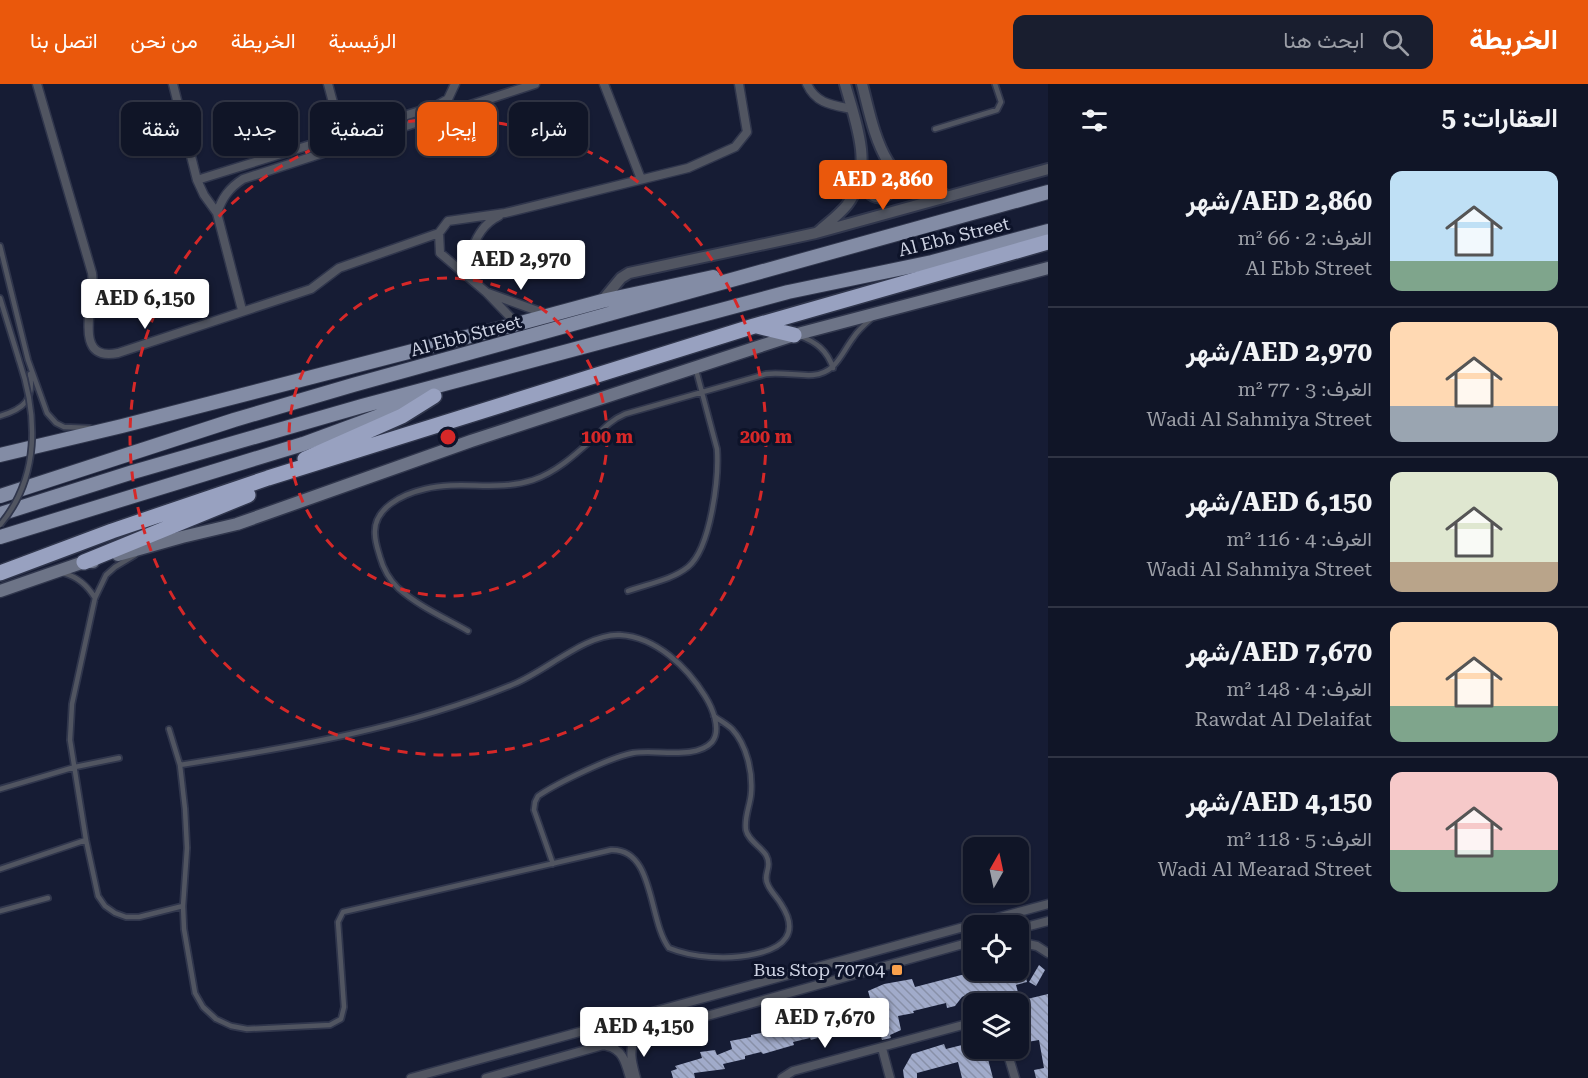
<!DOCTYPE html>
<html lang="ar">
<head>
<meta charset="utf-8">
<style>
  :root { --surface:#101527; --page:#191e2f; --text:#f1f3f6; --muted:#9c9fa7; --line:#303444; --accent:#ea580c }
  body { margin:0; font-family:"Roboto Serif",Vazirmatn,serif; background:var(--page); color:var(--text); direction:rtl; height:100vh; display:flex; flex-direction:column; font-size:22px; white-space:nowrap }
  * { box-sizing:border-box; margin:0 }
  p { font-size:20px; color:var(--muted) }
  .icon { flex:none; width:33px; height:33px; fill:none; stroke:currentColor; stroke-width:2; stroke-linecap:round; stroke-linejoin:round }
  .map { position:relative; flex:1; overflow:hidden; direction:ltr }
  .drawer { display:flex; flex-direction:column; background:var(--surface); width:540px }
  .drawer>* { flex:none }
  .hud { position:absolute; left:18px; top:18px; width:570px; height:54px; direction:rtl; display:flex; gap:12px }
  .needle { width:39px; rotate:9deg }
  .buttons { position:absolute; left:963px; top:753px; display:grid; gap:12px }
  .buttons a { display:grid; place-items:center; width:66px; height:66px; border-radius:12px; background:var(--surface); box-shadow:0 2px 4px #0004,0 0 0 2px var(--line); font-size:30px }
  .price { position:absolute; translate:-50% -51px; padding:0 14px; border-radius:6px; background:#fff; color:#222; font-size:20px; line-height:39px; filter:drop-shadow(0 2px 3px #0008) }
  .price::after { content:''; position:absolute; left:50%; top:36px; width:18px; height:14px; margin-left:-9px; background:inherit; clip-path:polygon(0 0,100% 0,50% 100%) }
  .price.current { background:var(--accent); color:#fff }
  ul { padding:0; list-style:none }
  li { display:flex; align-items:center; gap:18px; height:150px; padding:0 30px }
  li+li { border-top:2px solid var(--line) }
  li span { display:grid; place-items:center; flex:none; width:168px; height:120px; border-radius:12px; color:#555 }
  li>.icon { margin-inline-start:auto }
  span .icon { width:72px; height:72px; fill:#fffc; stroke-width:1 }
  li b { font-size:26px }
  h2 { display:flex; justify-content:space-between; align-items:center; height:72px; padding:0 30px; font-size:26px }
  .pill { padding:0 21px; border-radius:12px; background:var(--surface); box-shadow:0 2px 4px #0004,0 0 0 2px var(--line); font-size:21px; line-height:54px }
  .pill.current { background:var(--accent); color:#fff }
  header { display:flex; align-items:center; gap:36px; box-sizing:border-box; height:84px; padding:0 30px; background:var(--accent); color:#fff }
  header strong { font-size:28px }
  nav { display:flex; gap:33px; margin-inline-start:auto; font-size:21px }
  .search { width:420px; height:54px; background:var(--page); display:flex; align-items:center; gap:15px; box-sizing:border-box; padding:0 21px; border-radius:12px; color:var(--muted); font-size:22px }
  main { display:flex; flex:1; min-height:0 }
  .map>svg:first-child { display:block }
  .building { fill:url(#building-back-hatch) }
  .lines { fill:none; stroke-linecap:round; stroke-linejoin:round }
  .service-casing { stroke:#30364c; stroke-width:8 }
  .minor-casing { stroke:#30364c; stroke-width:11 }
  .tertiary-casing { stroke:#30364c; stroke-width:14 }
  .secondary-casing { stroke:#30364c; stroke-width:15 }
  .primary-casing { stroke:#30364c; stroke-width:16 }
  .motorway-casing { stroke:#30364c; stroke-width:18 }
  .service { stroke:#515561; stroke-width:4.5 }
  .minor { stroke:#515561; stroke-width:8 }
  .tertiary { stroke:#515561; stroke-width:10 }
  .secondary { stroke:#6d7487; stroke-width:12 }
  .primary { stroke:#838ca5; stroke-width:14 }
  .motorway { stroke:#98a1c0; stroke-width:15 }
  .service-bridge-casing { stroke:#30364c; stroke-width:8; stroke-linecap:butt }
  .service-bridge { stroke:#515561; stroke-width:4.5 }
  .ring { fill:none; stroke:#d62828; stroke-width:3; stroke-dasharray:10 8 }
  .poi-dot { fill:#f9a04c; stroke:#0d1329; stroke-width:2 }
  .labels { text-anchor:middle; stroke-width:6; stroke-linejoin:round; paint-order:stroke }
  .street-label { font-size:18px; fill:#ced3e3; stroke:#0d1329 }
  .poi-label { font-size:18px; fill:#ced3e3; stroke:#0d1329; text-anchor:end }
  .centre { fill:#d62828; stroke:#0d1329; stroke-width:3 }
  .ring-label { font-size:18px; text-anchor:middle; font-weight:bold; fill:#d62828; stroke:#0d1329; stroke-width:6; stroke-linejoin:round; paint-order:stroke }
</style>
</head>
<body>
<header>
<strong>الخريطة</strong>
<div class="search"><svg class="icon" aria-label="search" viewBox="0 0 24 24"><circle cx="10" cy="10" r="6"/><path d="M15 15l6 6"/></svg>ابحث هنا</div>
<nav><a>الرئيسية</a><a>الخريطة</a><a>من نحن</a><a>اتصل بنا</a></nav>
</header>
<main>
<section class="drawer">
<h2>العقارات: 5<svg class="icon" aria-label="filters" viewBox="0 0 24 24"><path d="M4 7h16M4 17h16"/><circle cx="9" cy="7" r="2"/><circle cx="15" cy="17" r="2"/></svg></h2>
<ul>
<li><span style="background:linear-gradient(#bfe0f5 75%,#7fa58c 0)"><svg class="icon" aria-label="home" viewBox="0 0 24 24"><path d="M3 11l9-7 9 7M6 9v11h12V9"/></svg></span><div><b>AED 2,860/شهر</b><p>الغرف: 2 · 66 m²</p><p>Al Ebb Street</p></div></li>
<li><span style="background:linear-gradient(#ffd9b3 70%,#9aa5b1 0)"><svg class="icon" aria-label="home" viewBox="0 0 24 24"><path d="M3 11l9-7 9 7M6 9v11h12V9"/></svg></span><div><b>AED 2,970/شهر</b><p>الغرف: 3 · 77 m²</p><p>Wadi Al Sahmiya Street</p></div></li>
<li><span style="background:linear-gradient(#dfe7d0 75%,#b9a48a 0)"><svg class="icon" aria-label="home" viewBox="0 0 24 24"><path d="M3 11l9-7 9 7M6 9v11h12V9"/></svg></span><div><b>AED 6,150/شهر</b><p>الغرف: 4 · 116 m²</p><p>Wadi Al Sahmiya Street</p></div></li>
<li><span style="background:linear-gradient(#ffd9b3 70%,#7fa58c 0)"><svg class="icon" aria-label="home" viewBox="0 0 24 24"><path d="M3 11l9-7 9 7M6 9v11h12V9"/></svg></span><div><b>AED 7,670/شهر</b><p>الغرف: 4 · 148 m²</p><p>Rawdat Al Delaifat</p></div></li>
<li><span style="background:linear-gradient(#f6c9c9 65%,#7fa58c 0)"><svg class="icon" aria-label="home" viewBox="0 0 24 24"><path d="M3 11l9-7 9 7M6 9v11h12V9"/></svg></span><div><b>AED 4,150/شهر</b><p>الغرف: 5 · 118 m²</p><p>Wadi Al Mearad Street</p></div></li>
</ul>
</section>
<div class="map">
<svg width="1048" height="994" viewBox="0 0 1048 994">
  <defs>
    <pattern id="building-back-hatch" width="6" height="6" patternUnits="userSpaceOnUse" patternTransform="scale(1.5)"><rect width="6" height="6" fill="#a1abca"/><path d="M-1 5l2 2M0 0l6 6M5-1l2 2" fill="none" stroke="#8890a8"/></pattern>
  </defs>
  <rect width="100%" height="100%" fill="#161c34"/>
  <!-- building -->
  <path class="building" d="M1039,881L1045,886L1036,902L1029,898Z
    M968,886H1024L1027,898L1016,901L1019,912L1008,915L983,919L981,909L971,908L962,913L955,922L947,924L946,919L913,927L914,929L898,932L901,946L890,951L891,954L882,956L868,907L884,900L912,895L915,903L969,889Z
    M1048,910V994H1036L1034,986L1044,984L1039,956L1027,958L1023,939L1018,940V930L1025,929L1023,916Z
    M858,923L871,940L858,945L856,942L811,956L810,954L793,958L794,961L763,970L761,968L745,972V975L723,980L725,985L694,989L695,994H673L671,987L677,985L675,982L702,974L700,968L715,966L717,971L732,965L730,957L751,953V951L780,945V943Z
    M974,958V964H985L993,994H962L958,978L917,989V994H904L903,986L912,970L944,960L946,965Z"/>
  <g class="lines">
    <!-- service casing -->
    <g class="service-casing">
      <path id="service" d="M935,45L997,26L1001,18L995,0
        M0,162L28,276L47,329L56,339L64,343L90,344
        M0,214L19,276
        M800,252C816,258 827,266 833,284
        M0,332C24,325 34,316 30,290
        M135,471L115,483L106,491L95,514L72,620L70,656L86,756L98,812L105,822L115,829L126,833H139L183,822
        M63,489C78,493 87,501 95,514
        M628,507C647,500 672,496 688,483C711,464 719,393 717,365L696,286
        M468,547C445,534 418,522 398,504C390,496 383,484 380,473C378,466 375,458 375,450C373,424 403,410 425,405C461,396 497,408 533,396C557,388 577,369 596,352C605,343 613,335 625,330L766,290C782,288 798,292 813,291C836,289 841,270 853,254C858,246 865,240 872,234
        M169,645L180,681L185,725L187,764L183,822L184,845L195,909L203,923L216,935L231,942L247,945L330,941L341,935L344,923L338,838L343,828L611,766C655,764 648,837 669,864C693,874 729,876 755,870C784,864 800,849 781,820C777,813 771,808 768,801C762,790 773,784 766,771C760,762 748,756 746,746C744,733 750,722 751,710C753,689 747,661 732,645C727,640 719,636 714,632
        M180,681C293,663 408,644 514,600C546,587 587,549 620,551C656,553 687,583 705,612C712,623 722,646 712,658C696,676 655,665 633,669C611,673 557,699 538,712L535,718L534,726L553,780
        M0,705L75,683L119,674
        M0,785L86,756
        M0,827L48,814"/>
    </g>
    <!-- minor casing -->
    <g class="minor-casing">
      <path id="minor" d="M37,0L92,189C97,213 69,279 118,269L311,205L339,184L439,149
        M173,0L197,96L204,111L217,129L242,226
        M328,0L342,52
        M604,0L641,95
        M807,0C816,20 833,21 852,25
        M197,96L436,22L448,15L455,0
        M217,129C222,114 229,104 243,95L535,0
        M468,193C469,170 476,143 499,132
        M488,209L546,230
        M517,240L486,208L440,169L439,149L448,137L505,129L688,84L735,63L747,48L739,0
        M1018,845L1048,837
        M1018,858L1037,862L1048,869
        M636,952C628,967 632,979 636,994
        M607,962C623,965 626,980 630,994
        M882,964L890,994
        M1006,964L1015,994
        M411,994L1048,820
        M486,994L974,857
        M782,994L793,987L974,938"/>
    </g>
    <!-- tertiary casing -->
    <g class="tertiary-casing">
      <path id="tertiary" d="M862,0C874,46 883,109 944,110
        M863,90C865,124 895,116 893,97C893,93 890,88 888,83
        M819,147C828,139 839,131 847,121C875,84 856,40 845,0
        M602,217L621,194L629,189L816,149L1048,85"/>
    </g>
    <!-- secondary casing -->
    <g class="secondary-casing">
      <path id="secondary" d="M118,471L182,453L237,440L471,357L794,251L1048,184
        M0,507L84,478H93"/>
    </g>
    <!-- primary casing -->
    <g class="primary-casing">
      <path id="primary" d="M0,371L122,342L517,240L602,217L713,193
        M0,412L234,336L353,301L1048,108
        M0,430L133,388L362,322L788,208L932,178L1048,147
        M0,453L303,360L417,318"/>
    </g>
    <!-- motorway casing -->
    <g class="motorway-casing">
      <path id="motorway" d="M757,242L794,251
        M305,375L402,332L434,312
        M84,478L248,411
        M0,489L112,447L268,394L754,242L1048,158"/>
    </g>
    <!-- service -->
    <use href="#service" class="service"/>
    <!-- minor -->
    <use href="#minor" class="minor"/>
    <!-- tertiary -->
    <use href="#tertiary" class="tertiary"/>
    <!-- secondary -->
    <use href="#secondary" class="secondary"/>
    <!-- primary -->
    <use href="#primary" class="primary"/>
    <!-- motorway -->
    <use href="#motorway" class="motorway"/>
    <!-- service-bridge casing -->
    <g class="service-bridge-casing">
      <path id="service-bridge" d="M0,441C40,393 38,332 19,276"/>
    </g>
    <!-- service-bridge -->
    <use href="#service-bridge" class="service-bridge"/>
  </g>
  <!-- distance rings -->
  <g class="ring">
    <circle cx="448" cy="353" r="159"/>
    <circle cx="448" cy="353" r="318"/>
  </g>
  <!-- markers -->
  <rect class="poi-dot" x="891" y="880" width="12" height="12" rx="3"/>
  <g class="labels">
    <!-- street labels -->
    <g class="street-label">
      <text transform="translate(954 153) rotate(-14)" y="6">Al Ebb Street</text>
      <text transform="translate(466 252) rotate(-15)" y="6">Al Ebb Street</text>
    </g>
    <!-- poi labels -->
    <g class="poi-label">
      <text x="885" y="892">Bus Stop 70704</text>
    </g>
  </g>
  <circle cx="448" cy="353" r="9" class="centre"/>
  <g class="ring-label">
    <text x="607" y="359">100 m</text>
    <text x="766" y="359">200 m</text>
  </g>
</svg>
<div class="buttons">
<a><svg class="needle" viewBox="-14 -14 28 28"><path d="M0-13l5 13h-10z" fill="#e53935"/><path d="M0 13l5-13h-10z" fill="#9c9fa7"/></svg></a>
<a><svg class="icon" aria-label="locate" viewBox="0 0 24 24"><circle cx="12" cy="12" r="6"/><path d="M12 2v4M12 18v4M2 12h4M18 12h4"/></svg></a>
<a><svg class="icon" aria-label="layers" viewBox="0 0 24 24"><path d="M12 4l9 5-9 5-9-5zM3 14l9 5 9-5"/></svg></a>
</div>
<b class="price current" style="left:883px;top:127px">AED 2,860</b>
<b class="price" style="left:521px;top:207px">AED 2,970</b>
<b class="price" style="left:145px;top:246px">AED 6,150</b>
<b class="price" style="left:825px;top:965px">AED 7,670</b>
<b class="price" style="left:644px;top:974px">AED 4,150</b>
<div class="hud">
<a class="pill">شراء</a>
<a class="pill current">إيجار</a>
<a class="pill">تصفية</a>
<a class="pill">جديد</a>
<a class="pill">شقة</a>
</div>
</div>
</main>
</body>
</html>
